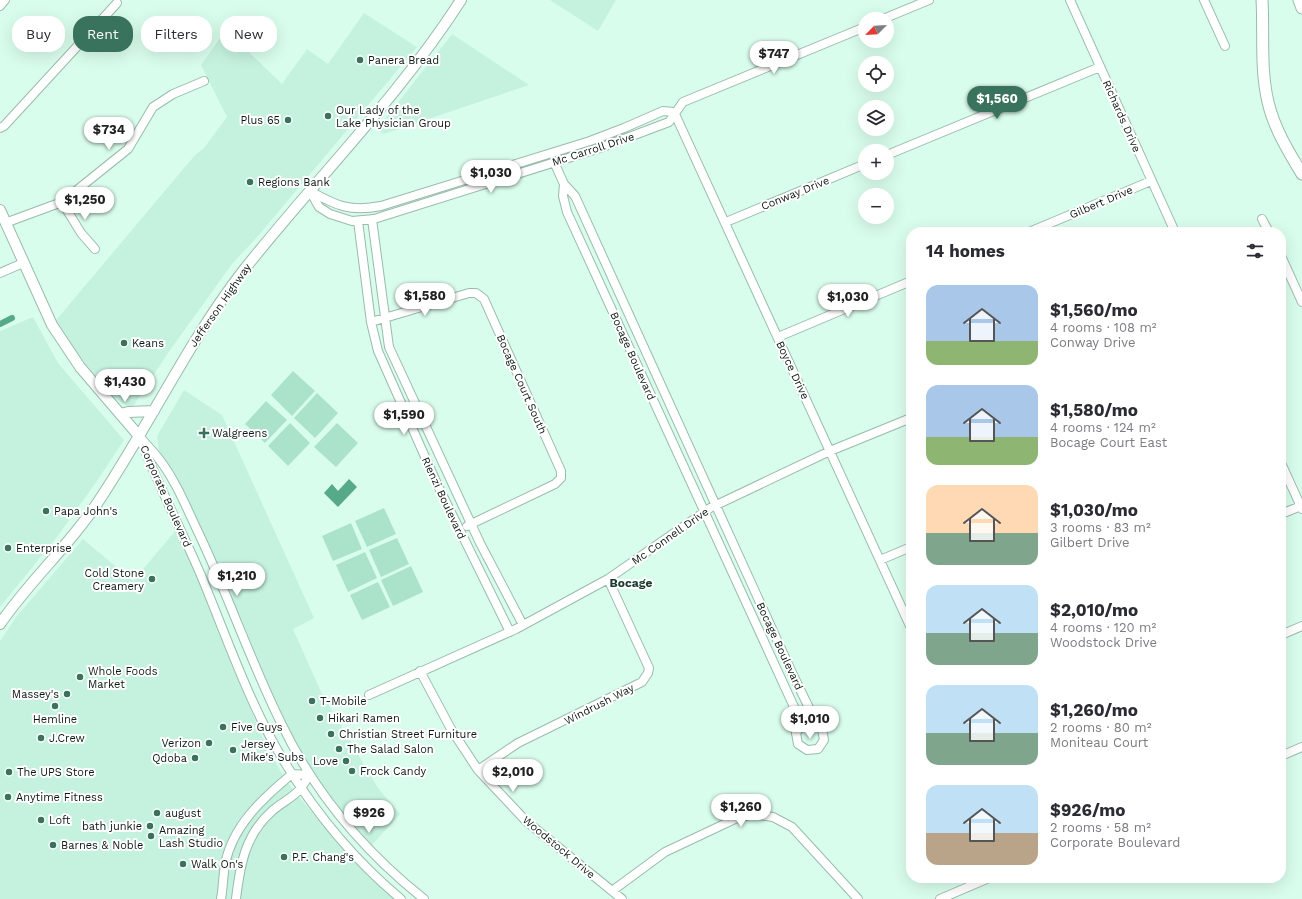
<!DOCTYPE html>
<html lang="en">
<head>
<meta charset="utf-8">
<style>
  :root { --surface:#fff; --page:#f2f2f3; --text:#2b2b33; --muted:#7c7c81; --accent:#39735d }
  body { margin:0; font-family:"Work Sans",sans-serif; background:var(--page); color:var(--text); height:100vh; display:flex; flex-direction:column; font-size:15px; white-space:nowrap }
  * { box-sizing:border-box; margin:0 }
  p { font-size:13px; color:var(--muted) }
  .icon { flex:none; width:22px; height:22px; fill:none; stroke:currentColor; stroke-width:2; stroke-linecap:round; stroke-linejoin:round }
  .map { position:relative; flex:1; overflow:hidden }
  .details { position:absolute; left:906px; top:227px; width:380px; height:656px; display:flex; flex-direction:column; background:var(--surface); border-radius:16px; box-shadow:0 4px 16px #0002 }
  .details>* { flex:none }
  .top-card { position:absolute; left:12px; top:16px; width:380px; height:36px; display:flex; gap:8px }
  .needle { width:26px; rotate:246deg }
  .tools { position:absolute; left:858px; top:12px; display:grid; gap:8px }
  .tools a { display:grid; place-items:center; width:36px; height:36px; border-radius:50%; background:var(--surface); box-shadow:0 4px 16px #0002; font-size:20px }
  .price { position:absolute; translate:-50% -34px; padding:0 9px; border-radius:14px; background:#fff; color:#222; font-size:13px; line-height:26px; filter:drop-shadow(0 1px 2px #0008) }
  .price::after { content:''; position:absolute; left:50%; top:24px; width:12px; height:9px; margin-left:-6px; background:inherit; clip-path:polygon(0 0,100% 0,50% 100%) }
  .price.current { background:var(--accent); color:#fff }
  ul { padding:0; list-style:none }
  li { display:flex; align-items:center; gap:12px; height:100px; padding:0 20px }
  li span { display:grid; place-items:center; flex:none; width:112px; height:80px; border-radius:12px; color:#555 }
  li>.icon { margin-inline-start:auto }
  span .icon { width:48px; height:48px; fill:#fffc; stroke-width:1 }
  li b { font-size:17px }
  h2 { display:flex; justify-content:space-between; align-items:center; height:48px; padding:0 20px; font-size:17px }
  .pill { padding:0 14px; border-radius:16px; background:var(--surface); box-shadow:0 4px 16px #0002; font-size:14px; line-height:36px }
  .pill.current { background:var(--accent); color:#fff }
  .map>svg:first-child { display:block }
  .built { fill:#c5f2de }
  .green { fill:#aae3ca }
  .water { fill:#56a989 }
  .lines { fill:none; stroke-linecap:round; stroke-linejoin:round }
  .canal { stroke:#56a989; stroke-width:6 }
  .minor-casing { stroke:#99bbac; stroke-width:10 }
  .major-casing { stroke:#99bbac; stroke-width:12 }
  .highway-casing { stroke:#99bbac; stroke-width:13 }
  .minor { stroke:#fff; stroke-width:8 }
  .major { stroke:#fff; stroke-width:10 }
  .highway { stroke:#fff; stroke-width:11 }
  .poi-dot { fill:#39735d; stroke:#fff; stroke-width:1.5 }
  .labels { text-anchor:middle; stroke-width:4; stroke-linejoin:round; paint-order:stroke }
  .poi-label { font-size:11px; fill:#0c1914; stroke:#fff; text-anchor:start }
  .street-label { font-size:11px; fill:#0c1914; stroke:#fff }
  .neighbourhood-label { font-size:12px; font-weight:bold; fill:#1b3a2e; stroke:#fff }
</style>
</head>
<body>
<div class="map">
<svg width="1302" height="899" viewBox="0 0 1302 899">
  <rect width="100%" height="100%" fill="#d9fdec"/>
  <!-- built -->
  <path class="built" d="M550,0H616L598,31Z
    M364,13L417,47L258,236L232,264L168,353L132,408L117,400L52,325L195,155L204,148L227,117L201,65L226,30L282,84L307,49L328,64Z
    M452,34L529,85L384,134L377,129Z
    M33,317L58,363L124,440L97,481L57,537L0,607V331Z
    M184,390L222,415L314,618L293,629L321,692L378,788L400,814L369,848L313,774L282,726L228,602L160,460L157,436Z
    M177,529L264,741L277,765L290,786L337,842L356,863L394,899H0V641L17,616L83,539L133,581Z"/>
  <!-- green -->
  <path class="green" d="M293,371L315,391L292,416L271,395Z
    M317,393L338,413L315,438L294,418Z
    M266,401L287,420L265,443L245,424Z
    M290,423L310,443L288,466L268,446Z
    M337,423L358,443L336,467L314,447Z
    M384,508L396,534L367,547L355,521Z
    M351,523L362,549L333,561L322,536Z
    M397,538L409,564L381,577L369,550Z
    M365,552L377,578L348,592L336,565Z
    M411,566L423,592L393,606L381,580Z
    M378,582L390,607L362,620L350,595Z"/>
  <!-- water -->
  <path class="water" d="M349,479L357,487L338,507L324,493L332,484L338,491Z"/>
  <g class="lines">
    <!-- canal -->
    <path class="canal" d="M0,324L12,318"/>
    <!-- minor casing -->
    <g class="minor-casing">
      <path id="minor" d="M1070,0L1175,232
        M1204,0L1225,46
        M0,6L5,0
        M883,19L929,0
        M674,112L911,628
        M0,128L4,126L117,3
        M887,155L1100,67
        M554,162L564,184L575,196L793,675L815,720L822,729L824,740L818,749L807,750L798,744L796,733L801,726L800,720L567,212L563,196L564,184
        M310,191L319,207L330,214L352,221L374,219L600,148L669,122L683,102L865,27
        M310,191C337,206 350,212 381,206L590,141L624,128L663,111L674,112
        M62,202L81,233L95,249
        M372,219L389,347L480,543L523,625
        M1262,219L1269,232
        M358,221L371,322L378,351L438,486L510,632
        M726,222L865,164
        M5,223L62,202L128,149L153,107L173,94L204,81
        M1029,232L1151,181
        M1281,256L1302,302
        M0,273L23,263
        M371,322L469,293H476L484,299L561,471V478L555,484L467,526
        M778,337L911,281
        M139,436C146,444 153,451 159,459C176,481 187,509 199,534C229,597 251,663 282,725C315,793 365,852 424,899
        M142,443C159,487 181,529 200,573C226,635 248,701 282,758C314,811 354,860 401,899
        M1281,463L1302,509
        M1281,514L1301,506
        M880,560L911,547
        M1281,635L1302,626
        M420,671L451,729L478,770L526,821L622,899
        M369,695L516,629L608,579L710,508L830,451L911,418
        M1281,756L1302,747
        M478,770L518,743L642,682L648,673L649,668L608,579
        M612,891L665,852L735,819L752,814L773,817L792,827L858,899
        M221,899C223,888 223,876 225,865C232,826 263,798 292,774L309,775
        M236,899C240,865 245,835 272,811C281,803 294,797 301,788C304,784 307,779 309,775
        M940,899L989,878"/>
    </g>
    <!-- major casing -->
    <g class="major-casing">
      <path id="major" d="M0,210L52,325L80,367L139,436
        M120,414L128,412L154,411
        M0,624C30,580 71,544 100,499C150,424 188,342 243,271C315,180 398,98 461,0"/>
    </g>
    <!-- highway casing -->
    <g class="highway-casing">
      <path id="highway" d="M1262,0C1264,33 1260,69 1268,102C1274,128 1288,151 1302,174
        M1299,0L1302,8"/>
    </g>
    <!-- minor -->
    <use href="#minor" class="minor"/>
    <!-- major -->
    <use href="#major" class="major"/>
    <!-- highway -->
    <use href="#highway" class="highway"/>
  </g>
  <!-- markers -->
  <g class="poi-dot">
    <circle cx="360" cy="60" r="4"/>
    <circle cx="328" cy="116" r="4"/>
    <circle cx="288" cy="120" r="4"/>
    <circle cx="250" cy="182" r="4"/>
    <circle cx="124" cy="343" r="4"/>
    <path d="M202 427h4v4h4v4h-4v4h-4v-4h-4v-4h4z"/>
    <circle cx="46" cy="511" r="4"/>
    <circle cx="8" cy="548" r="4"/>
    <circle cx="152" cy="579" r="4"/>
    <circle cx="80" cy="677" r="4"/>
    <circle cx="67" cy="694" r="4"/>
    <circle cx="312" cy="701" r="4"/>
    <circle cx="55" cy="706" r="4"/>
    <circle cx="320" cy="718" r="4"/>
    <circle cx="223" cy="727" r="4"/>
    <circle cx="331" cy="734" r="4"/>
    <circle cx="41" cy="738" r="4"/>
    <circle cx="209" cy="743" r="4"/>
    <circle cx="339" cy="749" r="4"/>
    <circle cx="233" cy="750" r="4"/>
    <circle cx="195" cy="758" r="4"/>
    <circle cx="346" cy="761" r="4"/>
    <circle cx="352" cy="771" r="4"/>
    <circle cx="9" cy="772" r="4"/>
    <circle cx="8" cy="797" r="4"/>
    <circle cx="157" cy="813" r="4"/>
    <circle cx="41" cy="820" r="4"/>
    <circle cx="150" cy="826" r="4"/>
    <circle cx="151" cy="836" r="4"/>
    <circle cx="53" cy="845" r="4"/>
    <circle cx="284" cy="857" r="4"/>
    <circle cx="183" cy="864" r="4"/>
  </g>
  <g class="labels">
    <!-- poi labels -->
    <g class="poi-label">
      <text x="368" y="64">Panera Bread</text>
      <text x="336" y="114">Our Lady of the<tspan x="336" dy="13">Lake Physician Group</tspan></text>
      <text x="280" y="124" text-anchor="end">Plus 65</text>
      <text x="258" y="186">Regions Bank</text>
      <text x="132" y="347">Keans</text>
      <text x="212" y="437">Walgreens</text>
      <text x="54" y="515">Papa John's</text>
      <text x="16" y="552">Enterprise</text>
      <text x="144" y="577" text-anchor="end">Cold Stone<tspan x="144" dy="13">Creamery</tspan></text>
      <text x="88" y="675">Whole Foods<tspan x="88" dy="13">Market</tspan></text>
      <text x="59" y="698" text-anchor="end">Massey's</text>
      <text x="320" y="705">T-Mobile</text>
      <text x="328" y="722">Hikari Ramen</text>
      <text x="55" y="723" text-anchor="middle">Hemline</text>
      <text x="231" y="731">Five Guys</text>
      <text x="339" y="738">Christian Street Furniture</text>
      <text x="49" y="742">J.Crew</text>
      <text x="201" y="747" text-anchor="end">Verizon</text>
      <text x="241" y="748">Jersey<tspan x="241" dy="13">Mike's Subs</tspan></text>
      <text x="347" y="753">The Salad Salon</text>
      <text x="187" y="762" text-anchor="end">Qdoba</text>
      <text x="338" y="765" text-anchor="end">Love</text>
      <text x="360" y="775">Frock Candy</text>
      <text x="17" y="776">The UPS Store</text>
      <text x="16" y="801">Anytime Fitness</text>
      <text x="165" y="817">august</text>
      <text x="49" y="824">Loft</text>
      <text x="142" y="830" text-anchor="end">bath junkie</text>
      <text x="159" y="834">Amazing<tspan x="159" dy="13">Lash Studio</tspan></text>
      <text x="61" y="849">Barnes &amp; Noble</text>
      <text x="292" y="861">P.F. Chang's</text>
      <text x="191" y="868">Walk On's</text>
    </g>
    <!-- street labels -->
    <g class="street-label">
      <text transform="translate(1122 116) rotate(66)" y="4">Richards Drive</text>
      <text transform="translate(593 149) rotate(-18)" y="4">Mc Carroll Drive</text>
      <text transform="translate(795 193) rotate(-22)" y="4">Conway Drive</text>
      <text transform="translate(1101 202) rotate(-23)" y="4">Gilbert Drive</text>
      <text transform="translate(220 305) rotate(-55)" y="4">Jefferson Highway</text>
      <text transform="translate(633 356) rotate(66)" y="4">Bocage Boulevard</text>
      <text transform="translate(793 370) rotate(65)" y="4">Boyce Drive</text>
      <text transform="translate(522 384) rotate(66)" y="4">Bocage Court South</text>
      <text transform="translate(166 496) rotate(66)" y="4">Corporate Boulevard</text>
      <text transform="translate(444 498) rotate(65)" y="4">Rienzi Boulevard</text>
      <text transform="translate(670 536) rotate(-35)" y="4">Mc Connell Drive</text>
      <text transform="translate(780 646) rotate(65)" y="4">Bocage Boulevard</text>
      <text transform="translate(599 704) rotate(-27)" y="4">Windrush Way</text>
      <text transform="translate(559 847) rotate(40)" y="4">Woodstock Drive</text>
    </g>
    <!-- neighbourhood labels -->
    <g class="neighbourhood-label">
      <text x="631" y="587">Bocage</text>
    </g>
  </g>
</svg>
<div class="tools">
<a><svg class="needle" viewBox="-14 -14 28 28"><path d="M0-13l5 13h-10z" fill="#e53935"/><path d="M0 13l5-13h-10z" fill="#7c7c81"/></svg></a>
<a><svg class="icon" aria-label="locate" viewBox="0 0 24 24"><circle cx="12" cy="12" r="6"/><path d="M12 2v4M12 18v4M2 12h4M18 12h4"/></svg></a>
<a><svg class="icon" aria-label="layers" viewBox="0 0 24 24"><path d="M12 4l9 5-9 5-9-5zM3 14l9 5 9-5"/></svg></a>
<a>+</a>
<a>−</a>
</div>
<b class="price" style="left:774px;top:75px">$747</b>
<b class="price current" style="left:997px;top:120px">$1,560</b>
<b class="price" style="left:109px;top:151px">$734</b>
<b class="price" style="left:491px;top:194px">$1,030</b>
<b class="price" style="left:85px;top:221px">$1,250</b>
<b class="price" style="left:425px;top:317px">$1,580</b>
<b class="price" style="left:848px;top:318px">$1,030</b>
<b class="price" style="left:125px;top:403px">$1,430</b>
<b class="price" style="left:404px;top:436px">$1,590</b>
<b class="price" style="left:237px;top:597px">$1,210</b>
<b class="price" style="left:810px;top:740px">$1,010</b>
<b class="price" style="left:513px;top:793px">$2,010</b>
<b class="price" style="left:741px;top:828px">$1,260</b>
<b class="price" style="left:369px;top:834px">$926</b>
<div class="top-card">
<a class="pill">Buy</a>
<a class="pill current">Rent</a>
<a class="pill">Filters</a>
<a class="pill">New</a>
</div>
<section class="details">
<h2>14 homes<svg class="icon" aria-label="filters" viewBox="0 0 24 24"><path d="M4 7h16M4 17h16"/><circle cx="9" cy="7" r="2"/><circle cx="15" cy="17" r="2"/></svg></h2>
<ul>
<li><span style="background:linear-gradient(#a9c7e8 70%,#8fb573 0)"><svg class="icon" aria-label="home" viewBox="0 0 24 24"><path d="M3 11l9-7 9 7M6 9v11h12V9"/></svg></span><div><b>$1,560/mo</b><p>4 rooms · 108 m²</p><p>Conway Drive</p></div></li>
<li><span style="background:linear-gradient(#a9c7e8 65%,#8fb573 0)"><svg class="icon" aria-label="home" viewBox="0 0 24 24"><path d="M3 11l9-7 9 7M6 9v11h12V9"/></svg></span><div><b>$1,580/mo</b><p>4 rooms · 124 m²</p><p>Bocage Court East</p></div></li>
<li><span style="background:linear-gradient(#ffd9b3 60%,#7fa58c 0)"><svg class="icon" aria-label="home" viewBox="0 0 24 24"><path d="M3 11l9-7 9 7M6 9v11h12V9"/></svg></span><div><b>$1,030/mo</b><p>3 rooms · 83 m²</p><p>Gilbert Drive</p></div></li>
<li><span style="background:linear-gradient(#bfe0f5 60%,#7fa58c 0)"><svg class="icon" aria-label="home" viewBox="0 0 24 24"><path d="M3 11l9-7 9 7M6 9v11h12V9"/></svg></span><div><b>$2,010/mo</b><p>4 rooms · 120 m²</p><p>Woodstock Drive</p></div></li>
<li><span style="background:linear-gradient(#bfe0f5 60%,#7fa58c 0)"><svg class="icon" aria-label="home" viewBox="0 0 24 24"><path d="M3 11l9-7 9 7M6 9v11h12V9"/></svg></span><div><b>$1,260/mo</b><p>2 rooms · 80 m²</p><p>Moniteau Court</p></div></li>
<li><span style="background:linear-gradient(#bfe0f5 60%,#b9a48a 0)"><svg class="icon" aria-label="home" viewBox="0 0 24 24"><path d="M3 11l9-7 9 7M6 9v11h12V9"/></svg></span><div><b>$926/mo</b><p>2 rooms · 58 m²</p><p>Corporate Boulevard</p></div></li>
</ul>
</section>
</div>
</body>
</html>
